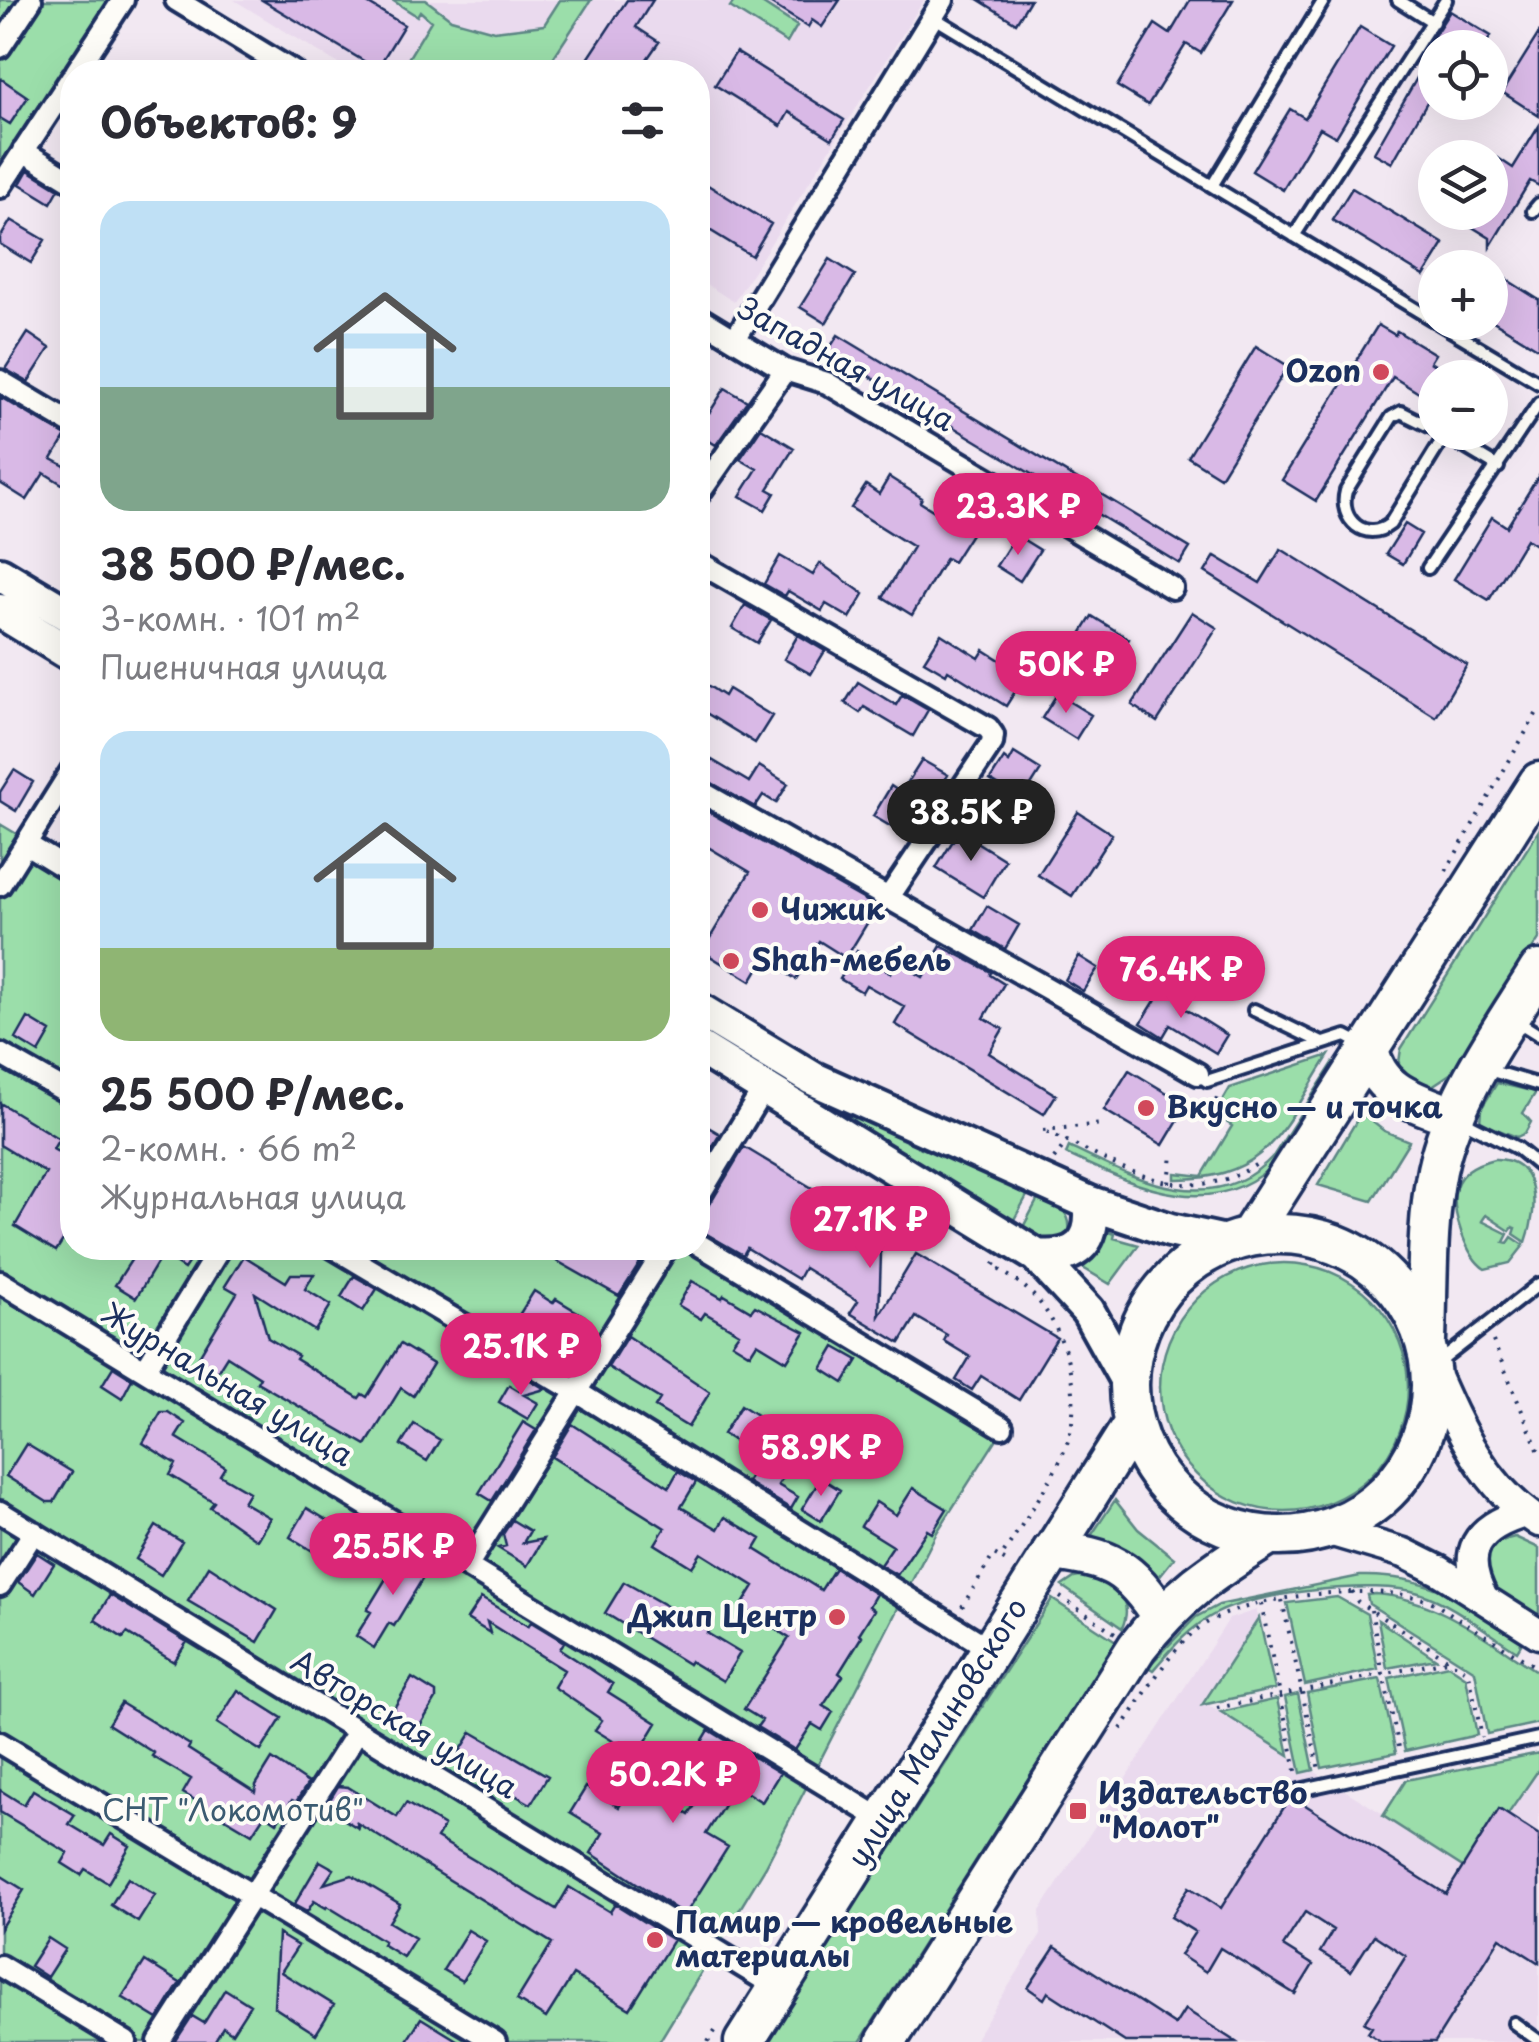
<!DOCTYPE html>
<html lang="ru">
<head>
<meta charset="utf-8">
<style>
  :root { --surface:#fff; --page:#f7f7f7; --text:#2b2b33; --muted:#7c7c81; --accent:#db2777 }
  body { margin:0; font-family:"Playpen Sans",sans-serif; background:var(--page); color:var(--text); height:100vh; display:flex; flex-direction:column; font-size:38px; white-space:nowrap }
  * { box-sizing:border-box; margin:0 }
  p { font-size:32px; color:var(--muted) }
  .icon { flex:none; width:55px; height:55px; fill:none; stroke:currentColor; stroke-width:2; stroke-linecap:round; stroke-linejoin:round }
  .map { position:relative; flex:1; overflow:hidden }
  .panel { position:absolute; left:60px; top:60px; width:650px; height:1200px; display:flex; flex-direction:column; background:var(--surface); border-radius:40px; box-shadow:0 10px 40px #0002 }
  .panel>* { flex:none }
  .tools { position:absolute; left:1418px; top:30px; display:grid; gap:20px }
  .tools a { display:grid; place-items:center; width:90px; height:90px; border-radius:50%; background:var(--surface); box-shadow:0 10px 40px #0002; font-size:50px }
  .price { position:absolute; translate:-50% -85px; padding:0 22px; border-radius:35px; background:var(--accent); color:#fff; font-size:32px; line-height:65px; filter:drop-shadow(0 2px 5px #0008) }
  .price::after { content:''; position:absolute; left:50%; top:60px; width:30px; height:22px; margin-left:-15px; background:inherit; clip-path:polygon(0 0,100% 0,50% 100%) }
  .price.current { background:#222; color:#fff }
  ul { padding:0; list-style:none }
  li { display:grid; align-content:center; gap:20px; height:530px; padding:0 40px }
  li span { display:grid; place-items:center; height:310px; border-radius:30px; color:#555 }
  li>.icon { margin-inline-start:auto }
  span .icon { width:180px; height:180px; fill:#fffc; stroke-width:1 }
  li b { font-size:42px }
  h2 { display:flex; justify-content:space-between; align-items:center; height:120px; padding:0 40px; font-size:42px }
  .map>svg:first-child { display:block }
  .built { fill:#eadaee }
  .green { fill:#9bdeaa; stroke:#5b8684; stroke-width:2.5 }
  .building { fill:#d9b9e6; stroke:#1b2f5e; stroke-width:2.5 }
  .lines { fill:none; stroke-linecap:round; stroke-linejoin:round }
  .lane-casing { stroke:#1b2f5e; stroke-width:18 }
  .street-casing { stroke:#1b2f5e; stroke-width:28 }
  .secondary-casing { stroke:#1b2f5e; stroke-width:35 }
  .primary-casing { stroke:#1b2f5e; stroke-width:40 }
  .highway-casing { stroke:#1b2f5e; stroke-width:45 }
  .path { stroke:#1b2f5e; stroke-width:4; stroke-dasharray:2.5 8; stroke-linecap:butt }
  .lane { stroke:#fdfcf7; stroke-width:10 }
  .street { stroke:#fdfcf7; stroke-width:20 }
  .secondary { stroke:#fdfcf7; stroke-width:28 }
  .primary { stroke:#fdfcf7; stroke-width:32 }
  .highway { stroke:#fdfcf7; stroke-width:38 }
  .poi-dot { fill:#d1495b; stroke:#fdfcf7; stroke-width:4 }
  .labels { text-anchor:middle; stroke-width:8; stroke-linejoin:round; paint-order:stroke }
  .street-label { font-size:30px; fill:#1b2f5e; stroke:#fdfcf7 }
  .poi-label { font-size:30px; font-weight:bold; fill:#1b2f5e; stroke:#fdfcf7; text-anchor:start }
  .park-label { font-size:30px; fill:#3b5b71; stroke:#fdfcf7 }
</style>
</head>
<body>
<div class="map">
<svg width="1539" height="2042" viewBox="0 0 1539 2042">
  <rect width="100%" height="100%" fill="#f2e8f2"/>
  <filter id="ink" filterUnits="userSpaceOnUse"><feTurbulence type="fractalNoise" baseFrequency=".01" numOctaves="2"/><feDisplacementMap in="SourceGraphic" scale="20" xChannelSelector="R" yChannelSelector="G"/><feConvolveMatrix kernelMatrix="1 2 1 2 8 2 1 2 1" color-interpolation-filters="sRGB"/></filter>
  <g filter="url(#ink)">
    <!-- built -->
    <path class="built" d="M234,0H924L734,302L698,279V72H352Z
      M1256,1610L1276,1690L1208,1705L1468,1867L1539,1769V2042H973L1041,1935L1040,1911L1229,1619Z"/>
    <!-- green -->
    <path class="green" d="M0,0H130L0,197Z
      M392,0H426L451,19L494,31L544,25L560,0H591L544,72H467L445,60L436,72H400L431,21L420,11L417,16Z
      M735,0H757L797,26L787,43L730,7Z
      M0,824L72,867V1248H698L1007,1423L937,1532L766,1866L659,2042H0Z
      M1539,830V939L1453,1072L1429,1088H1420L1398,1069L1401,1049Z
      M1329,1055C1284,1125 1270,1180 1175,1179V1173L1202,1176L1232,1126L1215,1114L1230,1088Z
      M1333,1063L1339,1070L1279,1159C1215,1226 1135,1186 1066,1154L1069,1147C1133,1178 1214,1221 1274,1155Z
      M1497,1083L1536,1092L1523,1113L1531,1122L1525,1133L1517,1137L1480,1123L1481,1109Z
      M809,1089L1029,1192L1011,1225L804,1096Z
      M1361,1113L1384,1131L1409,1141L1372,1201L1318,1185Z
      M1494,1159C1539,1158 1539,1207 1526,1242L1514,1234L1516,1228L1513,1227L1510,1231L1486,1215L1482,1221L1508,1234L1504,1242L1508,1243L1512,1237L1524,1245L1510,1263L1485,1269C1466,1257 1450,1209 1456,1187C1461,1170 1478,1163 1494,1159Z
      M1040,1195C1055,1204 1072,1211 1069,1231C1054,1249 1039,1239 1021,1231Z
      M1107,1231L1115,1234L1114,1238L1139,1245L1110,1284L1083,1268L1101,1250Z
      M1160 1387a124 124 0 1 1 248 0a124 124 0 1 1-248 0Z
      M1115,1500L1138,1529L1174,1558L1158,1578C1139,1555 1118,1546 1089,1539Z
      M1515,1537L1539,1548V1619L1491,1589L1482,1568C1489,1549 1494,1541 1515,1537Z
      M1089,1575C1114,1586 1135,1598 1122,1628L1062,1586L1074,1578Z
      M1360,1576C1430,1574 1469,1603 1525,1638L1517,1651C1486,1632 1454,1604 1419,1593C1376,1579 1255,1592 1215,1614C1190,1627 1172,1648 1153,1670L1148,1667L1196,1617L1219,1605Z
      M1375,1594C1438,1598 1487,1640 1539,1673V1723L1487,1734L1475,1671L1369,1604L1367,1595Z
      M1337,1597L1367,1614L1378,1669L1305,1685L1287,1603Z
      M1052,1599L1116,1641L860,2042H766Z
      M1259,1618L1275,1689L1202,1705Z
      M1378,1620L1436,1659L1387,1668Z
      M1448,1665L1466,1677L1477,1735L1405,1751L1389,1678Z
      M1380,1679L1396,1753L1322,1768L1307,1693Z
      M1298,1694L1314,1770L1301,1773L1285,1697Z
      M1277,1699L1289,1755L1221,1712Z
      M1539,1753V1769L1469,1871L1383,1816L1406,1780Z"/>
    <!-- building -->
    <path class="building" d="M262,0H362L404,25L377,69Z
      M627,0H653L636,27L659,42L638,72H596L584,65Z
      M765,0H840L822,27L812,20L808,27Z
      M979,0H1030L1016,23Z
      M1190,0H1233L1201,53L1186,44L1148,105L1117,86L1155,24L1170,34Z
      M1450,11L1491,36L1483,48H1435V88L1392,163L1374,153L1434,48H1426Z
      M1360,27L1391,46L1336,137L1320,128L1283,190L1252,171L1290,109L1305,118Z
      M1539,33V116L1502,92Z
      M736,52L844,120L832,139L789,112L781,126L715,85Z
      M0,78L28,97L10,124L0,118Z
      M1539,126V186L1530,181L1490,247V238L1448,212H1490V172L1498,158L1513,168Z
      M28,170L59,189L51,203L20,184Z
      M698,179L771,224L752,256L698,223Z
      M1352,188L1444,244L1424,276L1332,220Z
      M11,220L45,240L31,263L0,244V238Z
      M830,259L855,275L826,323L800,307Z
      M1490,269L1539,300V349L1490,319Z
      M1378,325L1395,335L1397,331L1435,354L1430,362L1456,378H1435V403L1393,377L1316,501L1282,480Z
      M28,333L50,348L28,382L5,369Z
      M838,335L1190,548L1180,564L828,351Z
      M1256,346L1288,366L1220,477L1188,457Z
      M725,388L747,401L716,445L698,434V404L710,412Z
      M0,397L66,436L52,459L72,470V490L44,473L27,500L0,483Z
      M761,428L794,448L768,489L775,493L765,510L740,496L757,469L740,459Z
      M1539,475V547L1526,539L1489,600L1454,579L1492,517L1507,527Z
      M889,477L922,498L920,502L971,534L953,562L946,558L912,615L883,597L913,547L851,508L866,485L879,494Z
      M1405,524L1421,534L1403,564L1386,554Z
      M1016,535L1040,550L1020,581L996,566Z
      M1281,549L1467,665L1436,717L1205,572L1215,556L1260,583Z
      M780,556L813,575L820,563L864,594L850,618L826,604L822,611L788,591L785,596L764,584Z
      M745,605L771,620L757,643L732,628Z
      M1192,612L1217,628L1157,722L1132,705Z
      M1092,616L1129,639L1113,665L1076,642Z
      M941,634L979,658L984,650L1025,676L1006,706L948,670L946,674L924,661Z
      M798,635L825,651L811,674L784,659Z
      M698,679L724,696L728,689L772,716L755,743L698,708Z
      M858,682L896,705L902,695L928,710L913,736L864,707L860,713L845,703Z
      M1057,694L1091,715L1076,739L1042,718Z
      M1014,753L1041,770L1022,800L990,780L1004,758L1009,762Z
      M712,760L749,782L759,766L788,784L776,803L763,795L755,807L701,777Z
      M922,760L948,775L931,802L928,800L907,836L873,816L891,786L901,793Z
      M14,770L33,782L16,811L0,801V792Z
      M698,806L877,907L846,958L819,941L796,979L764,959L751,981L702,951L750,872L698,841Z
      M1078,812L1112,834L1072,896L1038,875Z
      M959,831L1005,860L983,897L936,868Z
      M987,906L1019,925L1005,949L973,930Z
      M941,946L991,972L990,975L1004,984L984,1018L1003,1029L989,1053L1056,1095L1044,1114L895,1024L905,1007L866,985L862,992L840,979L857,951L891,973L897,962L923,977Z
      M1079,956L1098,968L1083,991L1065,980Z
      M1163,988L1185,1001L1181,1006L1227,1035L1216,1053L1170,1025L1163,1037L1141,1023Z
      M28,1018L51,1032L39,1053L16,1039Z
      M1129,1070L1187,1105L1163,1145L1104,1110Z
      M0,1103L59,1139L53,1149L72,1160V1226L56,1251L15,1226L46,1173L0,1145Z
      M698,1121L720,1134L698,1171Z
      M744,1147L852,1212L863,1210L873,1216L877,1224L874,1241L881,1253L879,1316L916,1254L1057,1338L1019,1400L981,1376L972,1390L956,1380L970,1357L944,1341L947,1335L916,1317L900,1343L850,1313L858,1301L804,1268L798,1279L747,1248L743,1255L698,1229V1211L710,1204Z
      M139,1248H198L184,1269L162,1255L136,1298L115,1285Z
      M534,1248H614L640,1263L619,1296Z
      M244,1256L286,1282L291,1274H314L305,1289L331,1305L315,1331L255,1293L268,1338L298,1356L296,1359L359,1398L362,1394L367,1397L400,1344L433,1364L413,1396L401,1388L366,1445L257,1382L260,1377L227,1356L212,1380L192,1368L237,1293L225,1286Z
      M354,1276L377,1289L363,1311L341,1297Z
      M692,1281L722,1298L724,1295L751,1311L755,1306L805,1332L787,1361L757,1343L750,1354L732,1343L739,1333L705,1313L701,1319L678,1305Z
      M534,1291L553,1303L556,1299L584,1316L570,1339L566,1336L551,1360L526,1346L538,1326L519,1315Z
      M627,1336L710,1392L688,1427L655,1407L660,1399L608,1367Z
      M835,1347L858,1360L844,1383L822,1369Z
      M113,1367L132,1379L122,1398L102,1385Z
      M527,1378L545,1389L524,1395L538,1403L528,1419L499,1402L509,1385L519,1391Z
      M741,1405L774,1426L756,1454L723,1434Z
      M161,1412H168L185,1423L176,1437L225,1467L220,1475L249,1492L243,1502L270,1518L257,1540L210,1507L214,1502L170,1475L176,1464L143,1443Z
      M523,1422L536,1430L492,1501L479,1493Z
      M414,1424L440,1440L427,1461L401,1445Z
      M572,1424L669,1487L678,1471L696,1482L681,1507L718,1529L725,1517L761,1539L755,1549L821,1590L835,1568L876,1594L869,1606L874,1610L859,1634L862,1636L839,1673L843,1676L823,1706L833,1712L822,1730L812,1724L795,1750L757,1727L762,1720L744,1709L789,1638L741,1607L754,1586L701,1553L692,1567L655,1544L665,1528L552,1457Z
      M26,1444L72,1472L54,1502H47L6,1476Z
      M766,1450L791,1465L778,1485L798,1497L791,1509L747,1482Z
      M821,1478L840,1490L821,1521L802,1509Z
      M913,1488L947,1509L932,1533L927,1530L897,1575L880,1565L893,1546L861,1526L876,1502L896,1515Z
      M307,1508L338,1527L321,1556L290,1537Z
      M512,1520L530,1531L523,1543L543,1539L527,1566L498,1548L506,1546L503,1534Z
      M156,1526L182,1542L161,1575L136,1559Z
      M412,1549L431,1561L421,1563L429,1568L394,1626L389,1623L374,1648L356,1636L371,1612L367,1610L393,1567L402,1566Z
      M37,1553L54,1564L35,1594L18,1582Z
      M209,1566L277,1610L258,1642L188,1601Z
      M624,1582L709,1630L707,1633L740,1653L723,1681L690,1661L688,1664L605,1613Z
      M110,1595L187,1642L174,1662L127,1633L123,1638L95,1620Z
      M481,1598L528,1626L531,1622L564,1642L560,1649L613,1684L608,1692L657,1723L637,1756L595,1730L602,1720L554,1687L564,1670L487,1622L490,1633L467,1619Z
      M412,1678L436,1693V1699L418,1729L391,1713Z
      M238,1690L282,1718L261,1751L217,1723Z
      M121,1703L190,1745L188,1749L255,1792L256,1785L272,1759L308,1783L296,1802L292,1800L277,1822L265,1814L252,1834L183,1793L191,1779L152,1756L154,1753L108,1724Z
      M709,1730L780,1773L762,1802L736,1786L706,1834L728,1847L685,1915L591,1853L603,1833L570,1813L586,1787L619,1807L634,1782L689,1815L717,1769L694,1755Z
      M472,1732L548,1776L531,1804L454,1761Z
      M338,1786L348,1787L397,1817L406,1803L444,1826L437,1838L556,1909L569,1887L610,1912L615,1904L673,1940L630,2009L573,1975L546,2018L517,2000L552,1943L357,1823L358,1828L325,1808Z
      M0,1790L24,1805L33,1790L75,1815L69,1824L104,1845L111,1834L130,1846L108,1883L85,1869L81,1875L62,1863L68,1853L0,1812Z
      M1291,1796L1446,1894L1499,1809L1539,1835V1963L1500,1938L1435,2042H1382L1368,2033L1372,2027L1364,2023L1406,1956L1374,1935L1351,1971L1320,1952L1333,1930L1305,1912L1283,1946L1313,1965L1295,1994L1220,1948L1206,1972L1180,1955L1195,1932L1171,1917L1189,1887L1221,1908Z
      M320,1861L334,1869L324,1884L352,1875L400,1904L389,1922L415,1938L403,1957L382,1944L384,1941L327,1906L326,1908L314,1901L307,1912L294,1905Z
      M0,1875L24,1890L0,1929Z
      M128,1878L155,1895L138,1922L111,1905Z
      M468,1930L486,1941L462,1981L443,1970Z
      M278,1934L298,1946L281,1972L334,2005L316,2034L274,2007Z
      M48,1938L65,1949L47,1977L30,1966Z
      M1055,1947L1175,2025L1185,2009L1236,2042H1125L1048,1992L1044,1999L1028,1988Z
      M145,1961L180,1983L158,2019L122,1997Z
      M225,1989L250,2005L232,2033L223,2027L214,2042H175L192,2016L204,2023Z
      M421,2018L460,2042H406Z"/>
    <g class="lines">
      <!-- lane casing -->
      <g class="lane-casing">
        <path id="lane" d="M1398,0L1433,22
          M933,17L1435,321
          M1212,186L1324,0
          M1533,211L1539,204
          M1294,236L1446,0
          M1437,322L1539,383
          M1435,429L1401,412L1392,417L1346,491C1338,520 1366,543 1390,524L1445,435
          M1443,434L1498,467
          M1428,568L1539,403
          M1254,1010L1322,1043
          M1515,1020L1539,1035
          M1485,1069L1539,1085
          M1198,1074L1207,1081L1346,1036L1363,1045
          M1463,1121L1517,1148L1539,1166
          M1433,1367L1539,1284
          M1299,1790L1539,1738
          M1514,2023L1539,2041"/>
      </g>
      <!-- street casing -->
      <g class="street-casing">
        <path id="street" d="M176,0L294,72
          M0,47L31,0
          M76,72L123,0
          M23,151L72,181
          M0,187L72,77
          M698,317L785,370L827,383L1172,588
          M735,339L943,0
          M0,381L72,424
          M698,495L785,370
          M698,562L988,728L993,735L992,743L889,897
          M698,790L1198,1074
          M26,844L72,872
          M0,885L72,770
          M0,1054L72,1095
          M698,1197L764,1088
          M698,1244L1002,1427
          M334,1248L577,1392L990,1649
          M0,1282L883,1820
          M145,1370L220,1248
          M0,1512L778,1988
          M467,1566L666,1248
          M0,1585L34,1532
          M0,1743L495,2042
          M0,1966L126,2042
          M159,2042L357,1732"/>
      </g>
      <!-- secondary casing -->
      <g class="secondary-casing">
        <path id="secondary" d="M1432,1368C1458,1427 1483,1486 1539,1522
          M1326,1530L1404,1553L1440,1571L1539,1634
          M1484,1599C1459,1552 1476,1527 1525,1513"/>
      </g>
      <!-- primary casing -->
      <g class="primary-casing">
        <path id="primary" d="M0,574L72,617
          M0,611L72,655
          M698,1009L812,1078L1090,1203L1170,1230L1225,1242
          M698,1047L1037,1256L1088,1311L1127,1381
          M1037,1256C1075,1260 1096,1243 1090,1203"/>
      </g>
      <!-- highway casing -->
      <g class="highway-casing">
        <path id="highway" d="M1369,1047C1376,1093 1416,1102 1455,1117
          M1129 1385a151 151 0 1 1 302 0a151 151 0 1 1-302 0Z
          M1250,1235L1539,782
          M1426,1340C1428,1284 1426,1225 1437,1170C1453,1096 1500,1033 1539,970
          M1052,1551C1110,1557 1129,1567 1161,1616
          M744,2042L1133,1424
          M886,2042L1137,1647C1177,1595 1213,1571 1269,1536"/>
      </g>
      <!-- path -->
      <path class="path" d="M1446,871L1539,709
        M1198,1108L1215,1104L1219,1092
        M1043,1130L1103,1124
        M1047,1132L1066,1141
        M1054,1159L1067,1141C1131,1173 1194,1209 1261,1161
        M1169,1183L1172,1155
        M995,1263L993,1266C1006,1274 1020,1282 1031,1293C1065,1326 1082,1391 1069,1437C1059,1473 1021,1524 1001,1558L1011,1564
        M1493,1341L1539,1452
        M1352,1591L1358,1602L1469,1673L1482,1738
        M1060,1597L1115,1633
        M1282,1600L1319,1770
        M1261,1604L1297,1775
        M962,1607L994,1554L1001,1558
        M1371,1610L1383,1674L1447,1661
        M1217,1708L1383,1674L1400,1752
        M1121,1729C1144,1697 1165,1656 1195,1631C1239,1594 1379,1581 1432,1602L1539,1669
        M708,2042L719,2025"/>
      <!-- lane -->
      <use href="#lane" class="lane"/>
      <!-- street -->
      <use href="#street" class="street"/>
      <!-- secondary -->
      <use href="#secondary" class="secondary"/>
      <!-- primary -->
      <use href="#primary" class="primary"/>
      <!-- highway -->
      <use href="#highway" class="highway"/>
    </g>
  </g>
  <!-- markers -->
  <g class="poi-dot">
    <circle cx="1381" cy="372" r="10"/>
    <circle cx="760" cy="910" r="10"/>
    <circle cx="731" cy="961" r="10"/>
    <circle cx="1146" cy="1108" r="10"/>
    <circle cx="837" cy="1617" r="10"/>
    <rect x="1068" y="1801" width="20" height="20" rx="5"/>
    <circle cx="655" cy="1940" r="10"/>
  </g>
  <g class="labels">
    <!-- street labels -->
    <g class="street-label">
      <text transform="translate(846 365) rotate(29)" y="10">Западная улица</text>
      <text transform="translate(227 1385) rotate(31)" y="10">Журнальная улица</text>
      <text transform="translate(404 1725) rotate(31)" y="10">Авторская улица</text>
      <text transform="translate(938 1733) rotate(-58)" y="10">улица Малиновского</text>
    </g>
    <!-- poi labels -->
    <g class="poi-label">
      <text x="1361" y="382" text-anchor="end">Ozon</text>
      <text x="780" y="920">Чижик</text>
      <text x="751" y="971">Shah-мебель</text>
      <text x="1166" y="1118">Вкусно — и точка</text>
      <text x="817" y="1627" text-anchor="end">Джип Центр</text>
      <text x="1098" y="1804">Издательство<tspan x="1098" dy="34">"Молот"</tspan></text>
      <text x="675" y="1933">Памир — кровельные<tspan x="675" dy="34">материалы</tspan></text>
    </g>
    <!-- park labels -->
    <g class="park-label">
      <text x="233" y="1821">СНТ "Локомотив"</text>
    </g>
  </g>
</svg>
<div class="tools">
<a><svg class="icon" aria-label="locate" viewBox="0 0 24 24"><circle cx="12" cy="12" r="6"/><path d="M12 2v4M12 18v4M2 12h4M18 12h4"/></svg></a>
<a><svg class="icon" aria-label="layers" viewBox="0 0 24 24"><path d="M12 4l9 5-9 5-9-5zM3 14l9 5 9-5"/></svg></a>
<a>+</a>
<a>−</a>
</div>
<b class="price" style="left:1018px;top:558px">23.3K ₽</b>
<b class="price" style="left:1066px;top:716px">50K ₽</b>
<b class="price current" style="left:971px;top:864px">38.5K ₽</b>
<b class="price" style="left:1181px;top:1021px">76.4K ₽</b>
<b class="price" style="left:870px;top:1271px">27.1K ₽</b>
<b class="price" style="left:521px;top:1398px">25.1K ₽</b>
<b class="price" style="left:821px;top:1499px">58.9K ₽</b>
<b class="price" style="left:393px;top:1598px">25.5K ₽</b>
<b class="price" style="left:673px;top:1826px">50.2K ₽</b>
<section class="panel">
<h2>Объектов: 9<svg class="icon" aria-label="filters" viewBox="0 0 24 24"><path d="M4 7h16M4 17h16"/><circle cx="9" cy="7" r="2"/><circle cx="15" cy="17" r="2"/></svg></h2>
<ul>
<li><span style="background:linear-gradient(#bfe0f5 60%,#7fa58c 0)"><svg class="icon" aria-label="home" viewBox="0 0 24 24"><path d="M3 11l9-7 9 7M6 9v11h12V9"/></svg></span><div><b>38 500 ₽/мес.</b><p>3-комн. · 101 m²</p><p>Пшеничная улица</p></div></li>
<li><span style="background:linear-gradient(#bfe0f5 70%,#8fb573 0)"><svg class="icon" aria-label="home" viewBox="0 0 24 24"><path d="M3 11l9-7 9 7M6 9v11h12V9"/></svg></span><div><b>25 500 ₽/мес.</b><p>2-комн. · 66 m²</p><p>Журнальная улица</p></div></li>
</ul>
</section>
</div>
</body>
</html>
